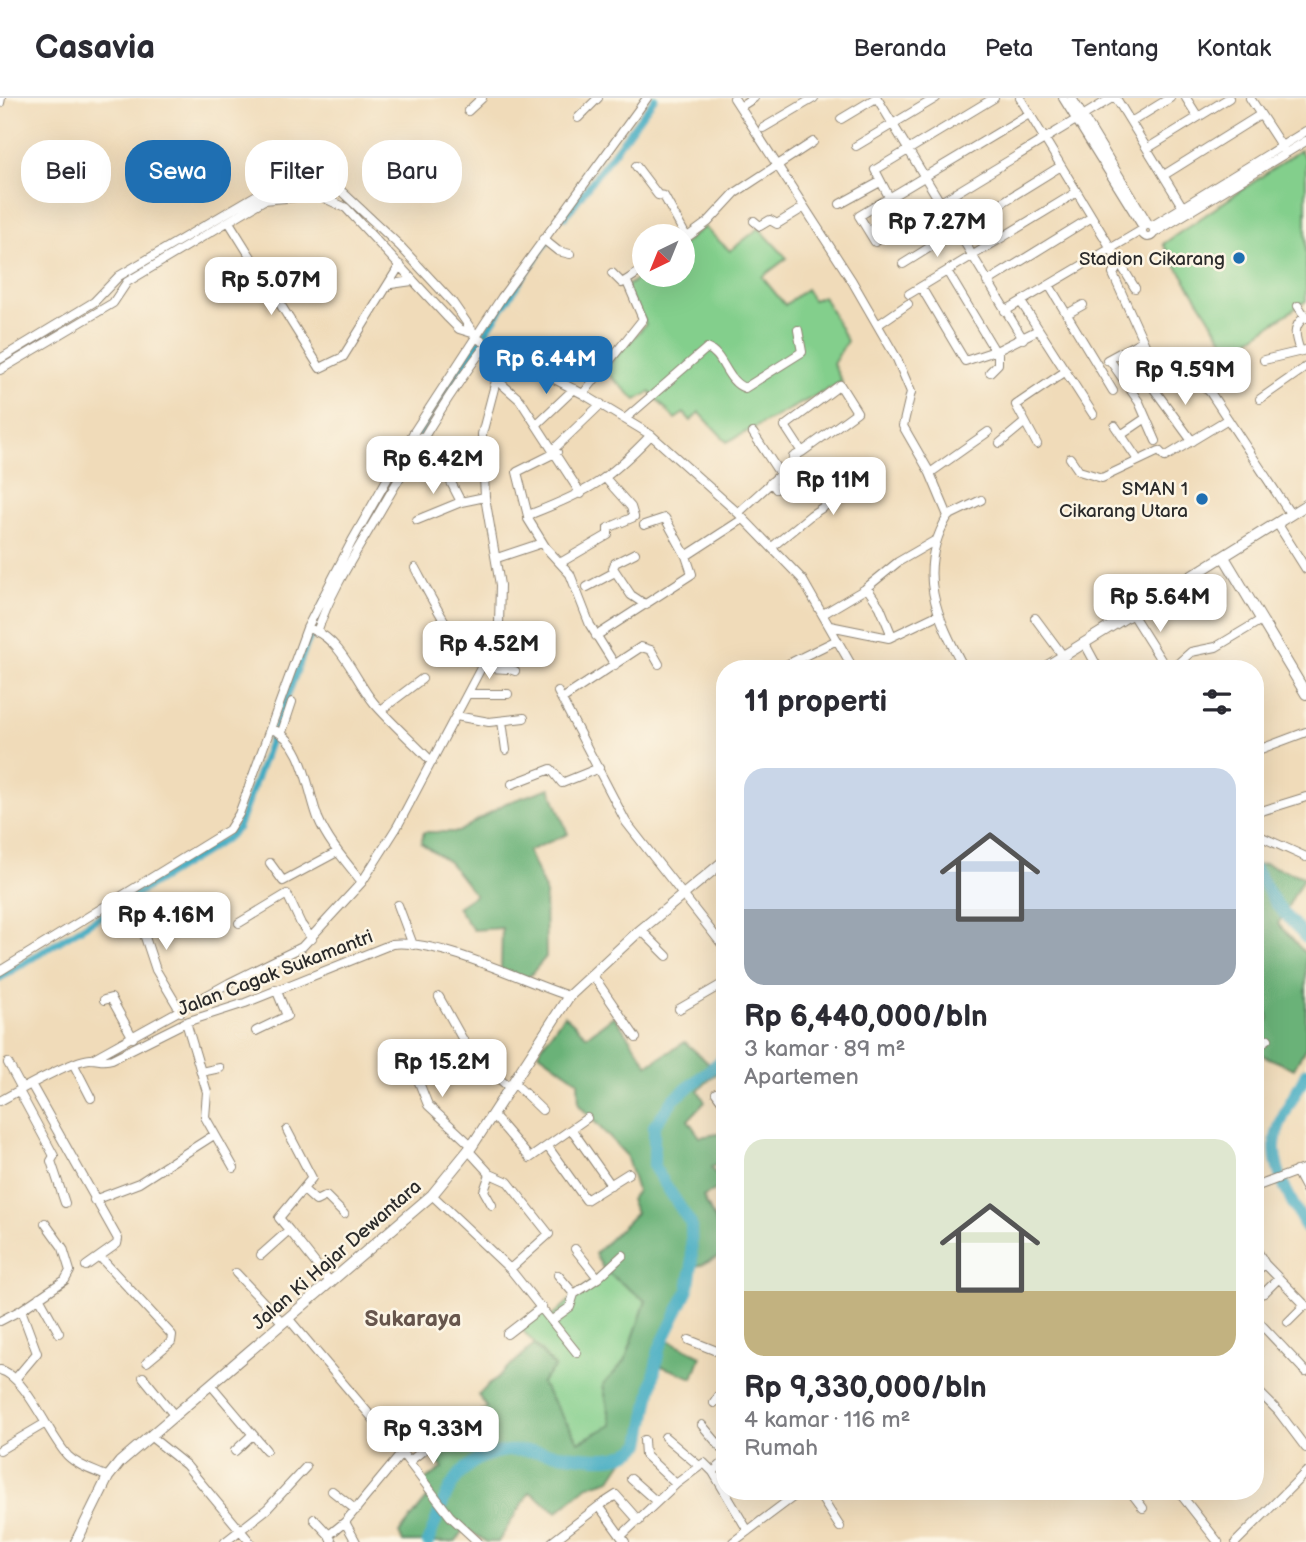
<!DOCTYPE html>
<html lang="id">
<head>
<meta charset="utf-8">
<style>
  :root { --surface:#fff; --page:#f7f7f7; --text:#2b2b33; --muted:#7c7c81; --line:#e1e1e2; --accent:#1f6fb2 }
  body { margin:0; font-family:"Balsamiq Sans",sans-serif; background:var(--page); color:var(--text); height:100vh; display:flex; flex-direction:column; font-size:26px; white-space:nowrap }
  * { box-sizing:border-box; margin:0 }
  p { font-size:23px; color:var(--muted) }
  .icon { flex:none; width:38px; height:38px; fill:none; stroke:currentColor; stroke-width:2; stroke-linecap:round; stroke-linejoin:round }
  .map { position:relative; flex:1; overflow:hidden }
  .drawer { position:absolute; left:716px; top:562px; width:548px; height:840px; display:flex; flex-direction:column; background:var(--surface); border-radius:28px; box-shadow:0 7px 28px #0002 }
  .drawer>* { flex:none }
  .top-card { position:absolute; left:21px; top:42px; width:590px; height:63px; display:flex; gap:14px }
  .needle { width:46px; rotate:223deg }
  .buttons { position:absolute; left:632px; top:126px; display:grid; gap:14px }
  .buttons a { display:grid; place-items:center; width:63px; height:63px; border-radius:50%; background:var(--surface); box-shadow:0 7px 28px #0002; font-size:35px }
  .price { position:absolute; translate:-50% -60px; padding:0 16px; border-radius:14px; background:#fff; color:#222; font-size:23px; line-height:46px; filter:drop-shadow(0 2px 4px #0008) }
  .price::after { content:''; position:absolute; left:50%; top:42px; width:21px; height:16px; margin-left:-10px; background:inherit; clip-path:polygon(0 0,100% 0,50% 100%) }
  .price.on { background:var(--accent); color:#fff }
  ul { padding:0; list-style:none }
  li { display:grid; align-content:center; gap:14px; height:371px; padding:0 28px }
  li span { display:grid; place-items:center; height:217px; border-radius:21px; color:#555 }
  li>.icon { margin-inline-start:auto }
  span .icon { width:126px; height:126px; fill:#fffc; stroke-width:1 }
  li b { font-size:30px }
  h2 { display:flex; justify-content:space-between; align-items:center; height:84px; padding:0 28px; font-size:30px }
  .chip { padding:0 24px; border-radius:28px; background:var(--surface); box-shadow:0 7px 28px #0002; font-size:24px; line-height:63px }
  .chip.on { background:var(--accent); color:#fff }
  header { display:flex; align-items:center; gap:42px; box-sizing:border-box; height:98px; padding:0 35px; background:var(--surface); border-bottom:2px solid var(--line) }
  header strong { font-size:33px }
  nav { display:flex; gap:38px; margin-inline-start:auto; font-size:24px }
  .map>svg:first-child { display:block }
  .green { fill:#83cf8c; stroke:#577d5c; stroke-width:2 }
  .forest { fill:#6ab278; stroke:#4a6e52; stroke-width:2 }
  .lines { fill:none; stroke-linecap:round; stroke-linejoin:round }
  .canal { stroke:#43acc2; stroke-width:7 }
  .river { stroke:#43acc2; stroke-width:12 }
  .minor-casing { stroke:#8e8372; stroke-width:10 }
  .major-casing { stroke:#8e8372; stroke-width:12 }
  .minor { stroke:#fff; stroke-width:8 }
  .major { stroke:#fff; stroke-width:10 }
  .poi-dot { fill:#1f6fb2; stroke:#fcf5e5; stroke-width:2.5 }
  .labels { text-anchor:middle; stroke-width:5; stroke-linejoin:round; paint-order:stroke }
  .poi-label { font-size:19px; fill:#2b2b2b; stroke:#fcf5e5; text-anchor:end }
  .street-label { font-size:19px; fill:#2b2b2b; stroke:#fcf5e5 }
  .quarter-label { font-size:23px; font-weight:bold; fill:#67564d; stroke:#fcf5e5 }
</style>
</head>
<body>
<header>
<strong>Casavia</strong>
<nav><a>Beranda</a><a>Peta</a><a>Tentang</a><a>Kontak</a></nav>
</header>
<div class="map">
<svg width="1306" height="1444" viewBox="0 0 1306 1444">
  <rect width="100%" height="100%" fill="#fcf5e5"/>
  <filter id="ink" filterUnits="userSpaceOnUse"><feTurbulence type="fractalNoise" baseFrequency=".0143" numOctaves="2"/><feDisplacementMap in="SourceGraphic" scale="14" xChannelSelector="R" yChannelSelector="G"/><feConvolveMatrix kernelMatrix="1 2 1 2 8 2 1 2 1" color-interpolation-filters="sRGB"/></filter>
  <filter id="wash" filterUnits="userSpaceOnUse"><feTurbulence type="fractalNoise" baseFrequency=".00686" numOctaves="4" result="noise"/><feDisplacementMap in="SourceGraphic" scale="28" xChannelSelector="R" yChannelSelector="G"/><feGaussianBlur stdDeviation="1.57" result="paint"/><feColorMatrix in="noise" values="0 0 0 0 0 0 0 0 0 0 0 0 0 0 0 0 0 1.4 0 .05"/><feComposite in="paint" operator="in"/></filter>
  <g filter="url(#wash)">
    <rect width="100%" height="100%" fill="#f0dbb9"/>
    <!-- green -->
    <path class="green" d="M1300,52L1306,61V203L1231,254L1163,146Z
      M704,129L730,153L759,130L787,160L762,179L785,207L806,191L813,202L823,198L847,243L833,266L842,284L727,344L699,314L691,323L684,315L675,321L650,294L636,302L604,272L646,226L625,190L644,175L682,177L683,146Z
      M604,1172L646,1203L625,1263L603,1287L612,1327L579,1344L540,1285L555,1269L518,1227L540,1210L549,1221Z"/>
    <!-- forest -->
    <path class="forest" d="M550,690L568,736L528,753L545,792L546,859L528,880L501,873L502,830L473,832L457,809L475,797L449,764L421,745L424,734H458L506,705Z
      M1265,766L1304,779L1278,826L1306,856V949L1294,971L1255,954V934L1269,921L1265,910L1255,916V768Z
      M564,917L587,938L614,918L648,967L685,944L718,974L698,992L705,1004L688,1022L700,1039L724,1035V1064L711,1069L724,1087L703,1099L719,1130H724V1157L697,1168L676,1220L662,1239L701,1258L693,1280L653,1265L647,1327L611,1381L588,1388L557,1414L530,1394L498,1444H487L465,1430L456,1444H403L399,1435L431,1396L424,1383L443,1370L434,1360L469,1335L462,1328L487,1310L478,1297L534,1247L555,1269L541,1285L579,1344L612,1327L603,1287L625,1263L646,1203L604,1172L595,1156L636,1115L630,1102L637,1093L626,1057L579,1007L578,983L538,954Z"/>
    <g class="lines">
      <!-- canal -->
      <path class="canal" d="M565,119L655,0
        M344,468L431,316L549,140
        M0,880L226,741L238,730L306,548L327,500"/>
      <!-- river -->
      <path class="river" d="M1255,771L1276,806L1306,840
        M1306,975C1296,997 1273,1028 1275,1053C1276,1079 1294,1107 1306,1130
        M428,1444C437,1422 444,1394 460,1376C510,1320 601,1387 641,1346L659,1251L688,1192L692,1168L691,1126L654,1069V1028L673,1002L724,960"/>
    </g>
  </g>
  <g filter="url(#ink)">
    <g class="lines">
      <!-- minor casing -->
      <g class="minor-casing">
        <path id="minor" d="M734,0L852,183L897,261L911,294L903,328L930,375L948,418C915,474 937,519 964,570
          M877,0L1023,241
          M1020,0L1135,190
          M1063,0L1143,129
          M1072,0L1149,127
          M1116,0L1182,108
          M1186,0L1198,19
          M1250,0L1284,52
          M0,5L1,0
          M740,9L754,0
          M468,13L482,0
          M1029,16L859,118L875,144L1112,0
          M578,20L598,0
          M841,21L876,0
          M1131,24L1170,0
          M763,30L814,0
          M856,48L936,0
          M1148,50L1229,0
          M636,68L658,97L664,98L687,140
          M1164,77L1260,17
          M889,99L875,72L994,0
          M840,106L880,84
          M754,123L760,128L770,122L777,126L803,110
          M229,124L320,270L343,259L400,167
          M1142 133a6 6 0 1 1 12 0a6 6 0 1 1-12 0Z
          M1152,128L1306,33
          M1154,135L1306,43
          M543,141L558,153L570,156
          M682,143L708,124L735,95L813,44
          M1120,165L1113,176L1149,256C1166,275 1193,276 1210,294L1291,417
          M903,166L1061,68
          M947,173L995,253
          M612,175L622,185L644,171
          M987,184L1092,119
          M391,186L412,183
          M1049,187L1113,293
          M921,189L965,263L998,252L1038,232
          M909,196L1077,94
          M1021,204L1093,316
          M1298,208L1306,220
          M1005,213L1142,132
          M1067,216L1083,207
          M879,226L908,206
          M1300,253C1295,239 1292,228 1305,219
          M0,261L94,204L119,178L267,91L307,84L339,91L400,148L453,205L478,241L583,296L651,337L738,415L802,481L853,570
          M1109,261L1139,304L1156,343
          M1107,262L1142,243
          M1264,262L1306,252
          M0,272L113,205L127,184L264,102L318,97L346,110L448,220L459,231L472,235
          M541,274L556,251
          M990,274L998,266V252
          M496,281L520,302L581,396
          M1154,291L1192,343
          M583,296L643,221L627,184
          M1260,301L1306,269
          M625,321L707,250C724,256 726,284 745,290L802,254L798,232
          M537,326L574,291
          M1115,328L1138,362
          M753,335L780,376
          M1121,337L1146,320
          M421,339L436,355L461,404
          M1000,345L1024,325
          M1037,346L1016,307L1066,273
          M554,351L601,306
          M1070,360L1079,373L1102,380L1159,353L1165,359L1228,321
          M930,375L988,334
          M771,384L776,391L803,370L796,362
          M738,415L796,362L793,359L802,354L857,314L840,287L785,328L802,354
          M528,418L517,374L557,354
          M948,418L981,402
          M417,422L461,404L485,399
          M1277,425L1306,471
          M772,449L811,417L880,372
          M635,455L615,465L613,470L631,497L646,507
          M686,458L743,421
          M497,460L542,445
          M560,465L608,437V430L634,419L631,409L606,381
          M415,470C429,496 458,555 483,568C493,573 506,568 515,573
          M587,489L615,474
          M866,490L898,464L936,442
          M823,516L867,490L880,509L892,538
          M1132,516L1166,570
          M1035,520L1064,559
          M830,528L889,540L937,517
          M313,532C342,543 355,582 374,605C392,626 413,644 432,664
          M317,534C331,492 357,453 379,415C413,357 445,300 486,247
          M596,538L692,476L686,458L665,420L644,427
          M1085,546L1098,570
          M615,567L590,527L570,476L546,450L528,421L531,416C590,393 607,383 651,337
          M780,570L837,542
          M1173,570L1191,554L1216,549L1261,522
          M558,594L626,724L724,849
          M468,596H508
          M562,601L641,549L651,552L659,566
          M381,612L422,581
          M456,618L489,624L524,620
          M502,623L506,652
          M272,631C304,643 307,691 318,720C328,744 346,764 362,784
          M282,634L292,604
          M1255,660L1258,652L1306,634
          M512,686L551,671L562,685L599,670
          M1255,715L1306,699
          M1255,736L1306,759
          M270,765L283,783L337,754
          M124,797L144,836L156,872L181,914
          M398,807L413,847
          M239,825L287,796L301,826L312,841
          M641,832L667,858
          M0,873L229,732L239,716L307,530L352,443L414,334L502,199L647,0
          M592,876L636,940
          M439,899L472,958L510,990
          M104,902L111,900L133,940
          M679,911L724,885
          M186,924L207,994L205,1019L234,1070
          M256,933L287,918L276,891
          M1255,950L1268,941
          M415,953L418,982L428,1007L472,1048
          M92,961L229,885L302,849L362,784L397,729L482,568L499,526L500,487L485,399L482,336L503,256
          M8,965L22,991
          M74,967L91,1000
          M201,974L220,970
          M513,984L542,1012
          M31,986L118,1141L117,1146L86,1168
          M19,993L54,1058L51,1063L65,1105
          M716,995L724,1006
          M0,1003C16,994 76,960 91,961C99,961 103,964 112,961L186,924L245,905L392,846C440,841 522,883 569,898
          M492,1016L530,1060L587,1020
          M287,1032L312,1080L279,1120L289,1132
          M572,1032L611,1087
          M548,1049L586,1102L629,1075
          M468,1052L490,1076L508,1084L549,1136L510,1171
          M1296,1073L1306,1092
          M490,1076L484,1093L492,1107
          M1255,1089L1306,1070
          M304,1092L316,1103L326,1098L344,1116
          M432,1097L510,1171L577,1255
          M94,1102L139,1085L214,1037
          M1255,1149L1265,1166L1306,1208
          M261,1157L289,1132L331,1185
          M100,1159L172,1237L171,1244L147,1264
          M1255,1174L1265,1166
          M236,1175L283,1225
          M558,1177L574,1196
          M598,1180L623,1157
          M1255,1197L1264,1195L1278,1181
          M39,1199L59,1235
          M288,1220L402,1355L345,1424L356,1444
          M1255,1220L1306,1274
          M552,1222L570,1209L574,1196L598,1180L575,1151
          M0,1223L21,1212
          M1288,1224L1305,1207
          M507,1236L542,1209
          M689,1242L724,1256
          M0,1272C25,1277 49,1338 68,1358C78,1368 95,1373 108,1379
          M143,1279L174,1317
          M16,1280L37,1255L21,1212L65,1182L70,1173L63,1150L45,1125
          M211,1287L266,1352
          M1255,1290L1278,1313L1306,1350
          M714,1305L724,1290
          M702,1327L724,1353
          M150,1338L186,1367L250,1444
          M390,1339L409,1324
          M665,1339L698,1367
          M644,1342L645,1357L676,1386
          M0,1352L44,1326
          M235,1353L252,1337
          M402,1355L450,1418L478,1444
          M410,1363L445,1335
          M713,1374L724,1364
          M631,1381L657,1404
          M332,1393L356,1412
          M817,1393L840,1429
          M1130,1393L1143,1410
          M1178,1393L1218,1444
          M599,1408L616,1397L639,1423
          M314,1421L329,1437
          M621,1438L676,1386L704,1365L713,1374L748,1433
          M225,1444L267,1411L306,1369
          M332,1444L329,1437L345,1424
          M552,1444L599,1408L625,1444
          M733,1444L801,1393
          M1236,1444L1306,1374"/>
      </g>
      <!-- major casing -->
      <g class="major-casing">
        <path id="major" d="M1224,459L1306,596
          M1044,570L1306,407
          M76,1444L108,1379L120,1364L432,1097L472,1048L569,898L637,835L724,763"/>
      </g>
      <!-- minor -->
      <use href="#minor" class="minor"/>
      <!-- major -->
      <use href="#major" class="major"/>
    </g>
  </g>
  <!-- markers -->
  <g class="poi-dot">
    <circle cx="1239" cy="160" r="7"/>
    <circle cx="1202" cy="401" r="7"/>
  </g>
  <g class="labels">
    <!-- poi labels -->
    <g class="poi-label">
      <text x="1225" y="167">Stadion Cikarang</text>
      <text x="1188" y="397">SMAN 1<tspan x="1188" dy="22">Cikarang Utara</tspan></text>
    </g>
    <!-- street labels -->
    <g class="street-label">
      <text transform="translate(275 874) rotate(-21)" y="7">Jalan Cagak Sukamantri</text>
      <text transform="translate(336 1156) rotate(-41)" y="7">Jalan Ki Hajar Dewantara</text>
    </g>
    <!-- quarter labels -->
    <g class="quarter-label">
      <text x="413" y="1228">Sukaraya</text>
    </g>
  </g>
</svg>
<div class="buttons">
<a><svg class="needle" viewBox="-14 -14 28 28"><path d="M0-13l5 13h-10z" fill="#e53935"/><path d="M0 13l5-13h-10z" fill="#7c7c81"/></svg></a>
</div>
<b class="price" style="left:937px;top:161px">Rp 7.27M</b>
<b class="price" style="left:271px;top:219px">Rp 5.07M</b>
<b class="price on" style="left:546px;top:298px">Rp 6.44M</b>
<b class="price" style="left:1185px;top:309px">Rp 9.59M</b>
<b class="price" style="left:433px;top:398px">Rp 6.42M</b>
<b class="price" style="left:833px;top:419px">Rp 11M</b>
<b class="price" style="left:1160px;top:536px">Rp 5.64M</b>
<b class="price" style="left:489px;top:583px">Rp 4.52M</b>
<b class="price" style="left:166px;top:854px">Rp 4.16M</b>
<b class="price" style="left:442px;top:1001px">Rp 15.2M</b>
<b class="price" style="left:433px;top:1368px">Rp 9.33M</b>
<div class="top-card">
<a class="chip">Beli</a>
<a class="chip on">Sewa</a>
<a class="chip">Filter</a>
<a class="chip">Baru</a>
</div>
<section class="drawer">
<h2>11 properti<svg class="icon" aria-label="filters" viewBox="0 0 24 24"><path d="M4 7h16M4 17h16"/><circle cx="9" cy="7" r="2"/><circle cx="15" cy="17" r="2"/></svg></h2>
<ul>
<li><span style="background:linear-gradient(#c9d6e8 65%,#9aa5b1 0)"><svg class="icon" aria-label="home" viewBox="0 0 24 24"><path d="M3 11l9-7 9 7M6 9v11h12V9"/></svg></span><div><b>Rp 6,440,000/bln</b><p>3 kamar · 89 m²</p><p>Apartemen</p></div></li>
<li><span style="background:linear-gradient(#dfe7d0 70%,#c2b280 0)"><svg class="icon" aria-label="home" viewBox="0 0 24 24"><path d="M3 11l9-7 9 7M6 9v11h12V9"/></svg></span><div><b>Rp 9,330,000/bln</b><p>4 kamar · 116 m²</p><p>Rumah</p></div></li>
</ul>
</section>
</div>
</body>
</html>
